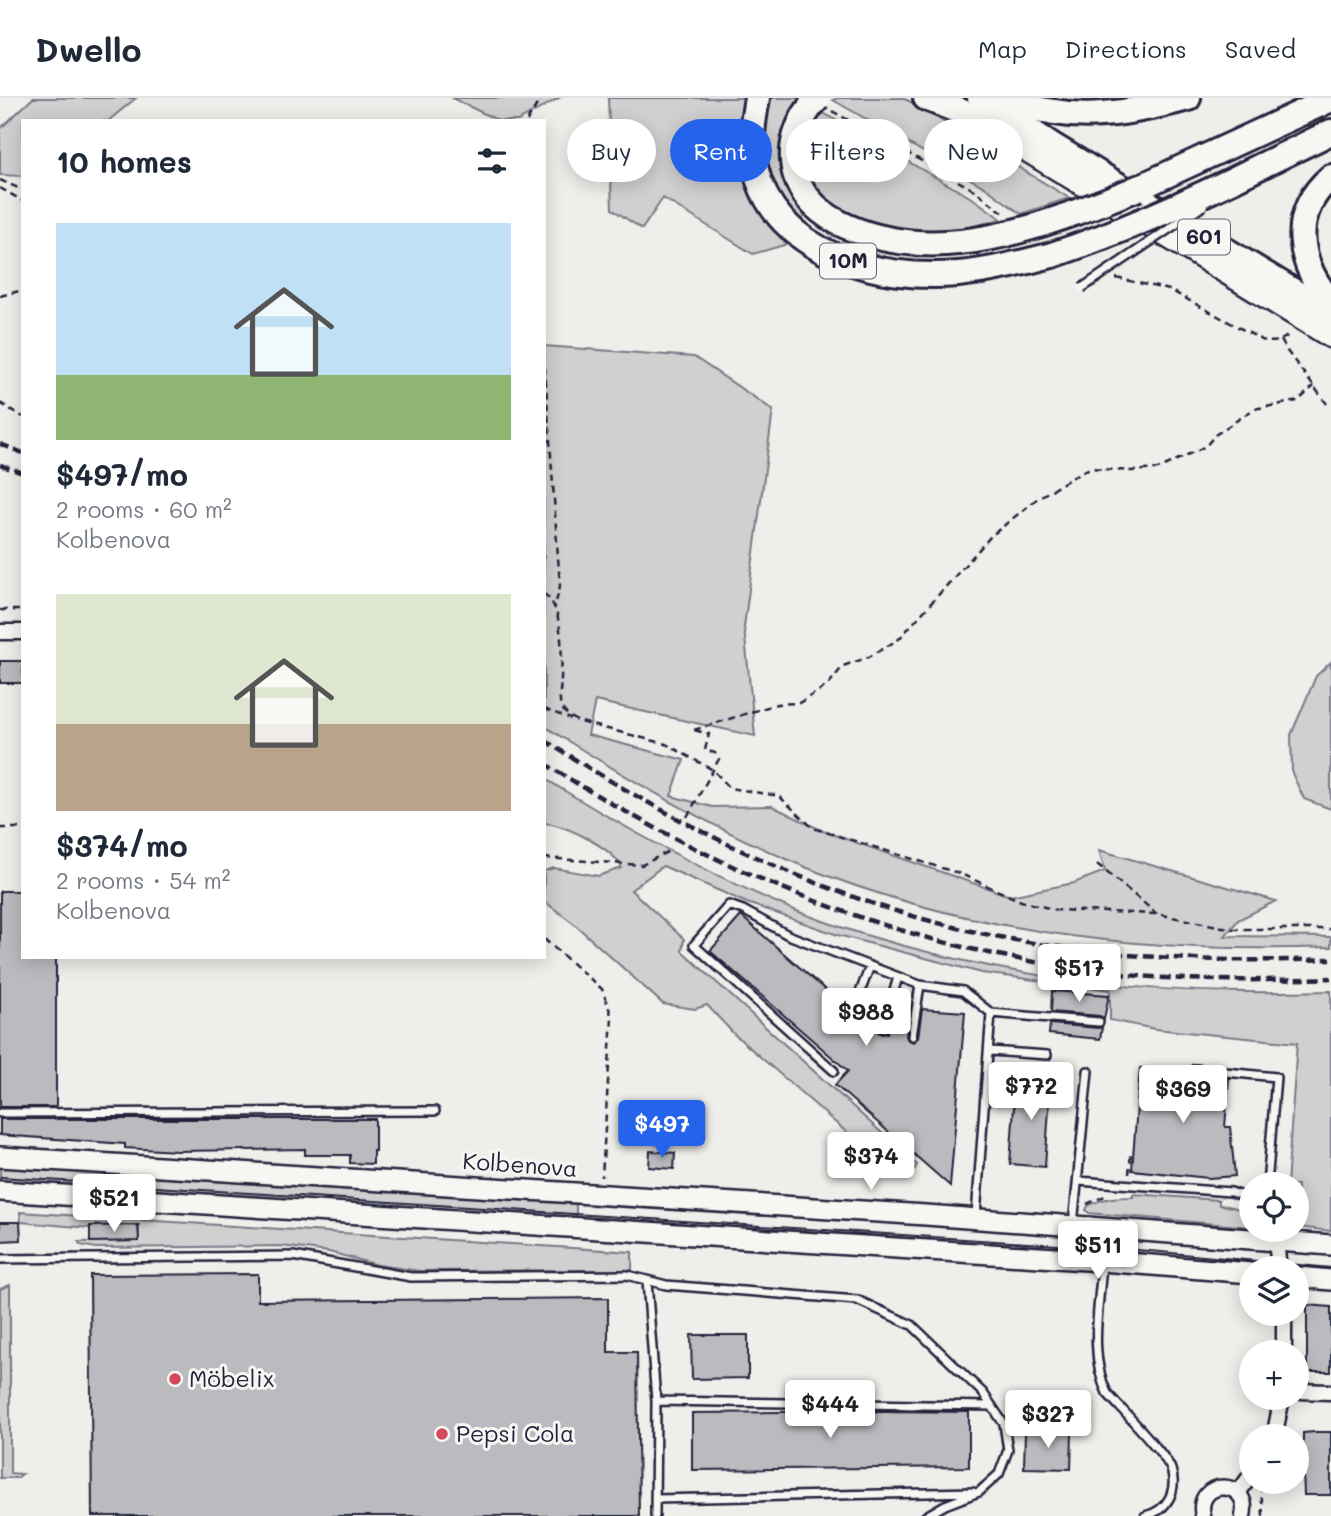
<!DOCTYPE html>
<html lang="en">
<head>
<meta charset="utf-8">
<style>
  :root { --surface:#fff; --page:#f2f2f3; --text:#1f2937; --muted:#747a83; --line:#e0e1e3; --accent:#2563eb }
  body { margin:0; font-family:Mali,sans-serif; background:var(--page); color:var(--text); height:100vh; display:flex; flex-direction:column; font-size:26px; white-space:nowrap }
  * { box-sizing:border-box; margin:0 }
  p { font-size:23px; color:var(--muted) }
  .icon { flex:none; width:38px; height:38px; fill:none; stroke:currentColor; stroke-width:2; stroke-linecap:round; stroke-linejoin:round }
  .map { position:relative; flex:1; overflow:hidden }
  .panel { position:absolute; left:21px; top:21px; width:525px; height:840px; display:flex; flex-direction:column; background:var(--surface); border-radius:0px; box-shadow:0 4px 18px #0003 }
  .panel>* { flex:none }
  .guide { position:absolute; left:567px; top:21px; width:658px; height:63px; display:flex; gap:14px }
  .controls { position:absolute; left:1239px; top:1074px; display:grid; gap:14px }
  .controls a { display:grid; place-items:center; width:70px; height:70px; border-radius:50%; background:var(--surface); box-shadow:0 4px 18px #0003; font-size:35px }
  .price { position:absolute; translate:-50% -60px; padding:0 16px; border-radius:7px; background:#fff; color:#222; font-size:23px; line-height:46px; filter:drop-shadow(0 2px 4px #0008) }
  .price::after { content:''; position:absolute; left:50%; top:42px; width:21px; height:16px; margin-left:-10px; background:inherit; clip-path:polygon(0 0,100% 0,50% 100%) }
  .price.active { background:var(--accent); color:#fff }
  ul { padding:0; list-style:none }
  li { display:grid; align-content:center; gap:14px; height:371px; padding:0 35px }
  li span { display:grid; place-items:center; height:217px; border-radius:0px; color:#555 }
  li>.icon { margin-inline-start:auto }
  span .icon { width:126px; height:126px; fill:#fffc; stroke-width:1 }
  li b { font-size:30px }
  h2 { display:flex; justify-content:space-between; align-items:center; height:84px; padding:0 35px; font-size:30px }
  .tag { padding:0 24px; border-radius:32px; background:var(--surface); box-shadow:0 4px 18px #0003; font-size:24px; line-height:63px }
  .tag.active { background:var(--accent); color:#fff }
  header { display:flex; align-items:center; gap:42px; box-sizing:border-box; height:98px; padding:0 35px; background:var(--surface); border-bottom:2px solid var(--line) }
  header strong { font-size:33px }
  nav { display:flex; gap:38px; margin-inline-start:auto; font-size:24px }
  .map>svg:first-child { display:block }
  .green { fill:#d0d0d1; stroke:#797986; stroke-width:2 }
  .building { fill:#bbbbbf; stroke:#22223b; stroke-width:2 }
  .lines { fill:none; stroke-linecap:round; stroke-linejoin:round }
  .lane-casing { stroke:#22223b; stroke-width:12 }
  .street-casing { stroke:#22223b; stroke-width:19 }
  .secondary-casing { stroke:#22223b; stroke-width:24 }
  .primary-casing { stroke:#22223b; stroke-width:26 }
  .highway-casing { stroke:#22223b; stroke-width:30 }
  .path { stroke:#22223b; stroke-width:2.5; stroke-dasharray:7 5; stroke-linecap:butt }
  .lane { stroke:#f6f6f2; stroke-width:7 }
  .street { stroke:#f6f6f2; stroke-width:14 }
  .secondary { stroke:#f6f6f2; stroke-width:19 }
  .primary { stroke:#f6f6f2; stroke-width:21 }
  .highway { stroke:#f6f6f2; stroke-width:24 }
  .tram { stroke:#22223b; stroke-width:2 }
  .rail { stroke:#22223b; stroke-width:4.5; stroke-dasharray:10 5; stroke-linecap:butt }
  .lane-bridge-casing { stroke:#22223b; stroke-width:12; stroke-linecap:butt }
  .highway-bridge-casing { stroke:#22223b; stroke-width:30; stroke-linecap:butt }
  .lane-bridge { stroke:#f6f6f2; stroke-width:7 }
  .highway-bridge { stroke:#f6f6f2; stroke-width:24 }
  .poi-dot { fill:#d1495b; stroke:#f6f6f2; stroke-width:2.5 }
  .labels { text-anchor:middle; stroke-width:6; stroke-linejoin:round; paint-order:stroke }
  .shield { fill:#f6f6f2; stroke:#626272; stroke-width:2 }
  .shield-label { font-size:21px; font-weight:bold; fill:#22223b }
  .street-label { font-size:23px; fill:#22223b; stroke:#f6f6f2 }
  .poi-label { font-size:23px; fill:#22223b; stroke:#f6f6f2; text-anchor:start }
</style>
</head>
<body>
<header>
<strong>Dwello</strong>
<nav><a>Map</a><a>Directions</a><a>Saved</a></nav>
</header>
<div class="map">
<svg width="1331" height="1418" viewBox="0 0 1331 1418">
  <rect width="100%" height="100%" fill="#eeeeeb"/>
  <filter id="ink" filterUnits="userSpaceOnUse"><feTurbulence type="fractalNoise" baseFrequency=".0143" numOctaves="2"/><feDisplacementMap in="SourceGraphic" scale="14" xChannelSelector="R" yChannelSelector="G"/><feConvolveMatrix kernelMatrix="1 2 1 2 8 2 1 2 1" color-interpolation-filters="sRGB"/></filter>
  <g filter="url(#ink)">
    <!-- green -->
    <path class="green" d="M33,0H136L108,23H23V78L0,77V31Z
      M452,0H559L518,23H499Z
      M608,0H797L975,102L1001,121C976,127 950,136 925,135C886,134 847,120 818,96L788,146L753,156L663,100L642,131L612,111Z
      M838,0H902L909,3L1069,100L1021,116L986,90L833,2Z
      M544,248L694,259L773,312L744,529L755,638L595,603L588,637L684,662L671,698L712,709L772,708L823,733L1010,798L1074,785L1105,773L1099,752L1276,803L1238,822L1225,838L1331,839V849C1152,856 973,837 805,769C713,731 628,681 544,628Z
      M1331,564V711L1304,701L1292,675L1291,637L1316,578Z
      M544,680C622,729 702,773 787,809C827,826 870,839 912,850C1054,888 1184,898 1331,893V1133L1297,1129V1087H1287L1297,945L1155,931L1110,922V892L982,875L838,837L747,805L663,768L631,792L684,841L682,853L917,1067L911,1077L891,1073L734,936L707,907L695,911L663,906L573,825L544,803V773L554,770L598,778L622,770C613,750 566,727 544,725Z
      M0,1068L461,1098L576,1103V1121L0,1084Z
      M1133,1096L1219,1102V1107C1231,1108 1241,1110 1251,1119V1129L1089,1115L1086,1112L1088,1108C1102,1100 1116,1099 1133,1099Z
      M20,1114L632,1154V1172L420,1173L378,1167L329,1154L281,1148L96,1150L80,1147L79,1144L139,1143V1127L90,1128V1130L21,1124Z
      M10,1187V1375L22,1376L17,1380H0V1191Z"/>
    <!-- building -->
    <path class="building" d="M0,563H23V585H0Z
      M0,793H23V859H56V1009H0Z
      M741,818L871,932L878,925V934L882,936L887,935L896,909L910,910L906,938L908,942L914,944L918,939L922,911L965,914L950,1088L835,987L848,973L710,853Z
      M1052,893L1109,897L1104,921L1100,918L1051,914Z
      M1050,926L1098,930L1102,929L1100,941L1049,936Z
      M1140,970L1190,974L1194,977L1229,981L1225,1029H1230L1235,1078L1209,1080L1132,1072Z
      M1016,980L1051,982L1045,1069L1010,1066Z
      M0,1021H375V1053H373V1066L350,1065V1057H305V1051L178,1053L125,1050V1046L0,1037Z
      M650,1053L675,1055L674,1071L649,1069Z
      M0,1124H20L21,1142L0,1143Z
      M138,1127L139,1143L90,1144V1128Z
      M258,1176V1203L608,1200V1254H637L639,1418H92L90,1177Z
      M1307,1207L1331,1209V1274H1307Z
      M691,1237H748V1280L692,1281Z
      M886,1313L969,1314V1369L692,1372V1315Z
      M1025,1333L1072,1335L1071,1371L1024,1370Z
      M1315,1334H1331V1397H1304L1303,1372H1299V1353H1303V1335Z"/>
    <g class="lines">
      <!-- lane casing -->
      <g class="lane-casing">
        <path id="lane" d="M856,905L870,868
          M991,915L1099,924
          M883,930L898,879
          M912,938L920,887
          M990,953L1047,957
          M1195,971L1276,979L1267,1087
          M834,973L694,847L729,807L743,812L788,837L920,887L963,893L991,915L976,1118
          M0,1015L435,1013
          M1078,1083L1231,1094L1251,1101
          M1073,1127L1088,973
          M0,1161L293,1158L411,1179L627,1177L666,1187L857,1202L912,1227L983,1295L1004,1326L1008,1352L999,1376L979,1394L945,1407L926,1418
          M1102,1164C1100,1207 1088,1255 1107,1295C1121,1311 1165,1355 1171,1371C1178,1393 1167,1413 1145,1418
          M647,1183L656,1303L655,1418
          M656,1303L992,1308
          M655,1401L973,1394"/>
      </g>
      <!-- street casing -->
      <g class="street-casing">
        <path id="street" d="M0,534H23
          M1276,1142L1279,1171
          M1284,1216V1255
          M1297,1293L1331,1294
          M1274,1339L1282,1300
          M1238,1395L1251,1377
          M1203,1418C1194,1380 1252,1380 1243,1418"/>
      </g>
      <!-- secondary casing -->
      <g class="secondary-casing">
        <path id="secondary" d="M0,1059L926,1117L1331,1147
          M0,1093L1102,1163L1251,1175
          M1297,1179L1331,1182"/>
      </g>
      <!-- primary casing -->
      <g class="primary-casing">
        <path id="primary" d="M954,8L1331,239"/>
      </g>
      <!-- highway casing -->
      <g class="highway-casing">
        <path id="highway" d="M757,0C753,23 749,46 755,69C775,157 880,183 958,176C990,173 1021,165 1052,157
          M926,0L967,16
          M980,0L1053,48L1331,216
          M1001,0C1067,26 1122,18 1188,0
          M1261,68L1331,34
          M1331,79C1289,115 1297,165 1331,204
          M1138,90L1331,1"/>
      </g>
      <!-- path -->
      <path class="path" d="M832,13L974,92L1004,115
        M527,23L541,0
        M0,82L23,92
        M0,90L23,103
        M1116,180L1170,192L1262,242C1274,246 1282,243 1291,235
        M0,198L23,192
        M1281,242L1287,253L1327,306
        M544,257L560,488L555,508
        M0,305L23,319
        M544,496C564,509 562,558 561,581C561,590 558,599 561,608C564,616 571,619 577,623L666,646L713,672L730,690L779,698L813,730L961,776L1021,803L1056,812L1157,816L1233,831H1331
        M0,512H23
        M544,611L571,621
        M694,632L777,606L799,605L828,587L843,568L869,559L899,541L991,438L1038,400L1073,379L1090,370L1131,373L1158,371L1206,348L1215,337L1254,311L1298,303L1314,288
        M687,719L719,661L715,655L705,652L709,636L694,632
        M0,730H23
        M544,760L642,767L671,752
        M1097,766L1157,816
        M544,841L602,891L612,919L602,1079
        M1129,1076L1131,1053
        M1087,1106L1107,1097
        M1261,1387L1263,1418"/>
      <!-- lane -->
      <use href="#lane" class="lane"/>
      <!-- street -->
      <use href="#street" class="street"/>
      <!-- secondary -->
      <use href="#secondary" class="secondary"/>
      <!-- primary -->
      <use href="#primary" class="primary"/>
      <!-- highway -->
      <use href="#highway" class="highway"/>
      <!-- tram -->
      <path class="tram" d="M0,1079L1150,1153L1331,1170"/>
      <!-- rail -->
      <path class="rail" d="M0,346L23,355
        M0,367L23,375
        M544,642C641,704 742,759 851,798C1005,854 1168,867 1331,861
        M544,665C723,778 908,854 1120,876C1190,884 1261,883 1331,880"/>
      <!-- lane-bridge casing -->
      <g class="lane-bridge-casing">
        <path id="lane-bridge" d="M1082,190L1203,108"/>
      </g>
      <!-- highway-bridge casing -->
      <g class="highway-bridge-casing">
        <path id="highway-bridge" d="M818,0C798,20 787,50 796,78C804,103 825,119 848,129C944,170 1048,126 1138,90
          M1052,157C1125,133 1193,102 1261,68"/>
      </g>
      <!-- lane-bridge -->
      <use href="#lane-bridge" class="lane-bridge"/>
      <!-- highway-bridge -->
      <use href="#highway-bridge" class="highway-bridge"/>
    </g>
  </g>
  <!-- markers -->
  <g class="poi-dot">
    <circle cx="175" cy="1281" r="7"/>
    <circle cx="442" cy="1336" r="7"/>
  </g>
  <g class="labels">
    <!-- shield labels -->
    <g class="shield">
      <rect x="1178" y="121.5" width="52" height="35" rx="5"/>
      <rect x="820" y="145.5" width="56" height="35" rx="5"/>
    </g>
    <g class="shield-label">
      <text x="1204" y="146">601</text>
      <text x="848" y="170">10M</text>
    </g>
    <!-- street labels -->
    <g class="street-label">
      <text transform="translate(520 1067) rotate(4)" y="8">Kolbenova</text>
    </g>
    <!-- poi labels -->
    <g class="poi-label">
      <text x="189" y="1289">Möbelix</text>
      <text x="456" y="1344">Pepsi Cola</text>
    </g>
  </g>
</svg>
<div class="controls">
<a><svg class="icon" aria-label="locate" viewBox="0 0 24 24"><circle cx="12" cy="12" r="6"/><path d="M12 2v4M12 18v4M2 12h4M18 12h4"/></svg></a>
<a><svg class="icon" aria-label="layers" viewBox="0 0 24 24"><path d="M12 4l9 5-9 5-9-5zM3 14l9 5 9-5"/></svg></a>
<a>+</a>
<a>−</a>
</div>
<b class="price" style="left:1079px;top:906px">$517</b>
<b class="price" style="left:866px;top:950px">$988</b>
<b class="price" style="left:1031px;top:1024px">$772</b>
<b class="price" style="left:1183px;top:1027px">$369</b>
<b class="price active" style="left:662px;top:1062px">$497</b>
<b class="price" style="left:871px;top:1094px">$374</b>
<b class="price" style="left:114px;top:1136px">$521</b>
<b class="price" style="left:1098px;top:1183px">$511</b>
<b class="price" style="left:830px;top:1342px">$444</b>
<b class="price" style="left:1048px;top:1352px">$327</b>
<div class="guide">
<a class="tag">Buy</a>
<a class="tag active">Rent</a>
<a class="tag">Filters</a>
<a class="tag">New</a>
</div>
<section class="panel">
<h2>10 homes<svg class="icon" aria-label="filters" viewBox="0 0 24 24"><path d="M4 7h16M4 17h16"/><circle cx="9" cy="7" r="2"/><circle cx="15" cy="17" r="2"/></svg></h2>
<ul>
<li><span style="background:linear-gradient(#bfe0f5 70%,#8fb573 0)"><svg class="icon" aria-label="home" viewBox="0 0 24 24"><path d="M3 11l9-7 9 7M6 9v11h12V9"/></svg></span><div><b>$497/mo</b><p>2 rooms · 60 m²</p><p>Kolbenova</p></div></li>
<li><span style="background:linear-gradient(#dfe7d0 60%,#b9a48a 0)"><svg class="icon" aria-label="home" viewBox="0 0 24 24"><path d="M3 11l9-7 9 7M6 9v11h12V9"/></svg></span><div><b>$374/mo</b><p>2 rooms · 54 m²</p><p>Kolbenova</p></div></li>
</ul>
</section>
</div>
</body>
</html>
